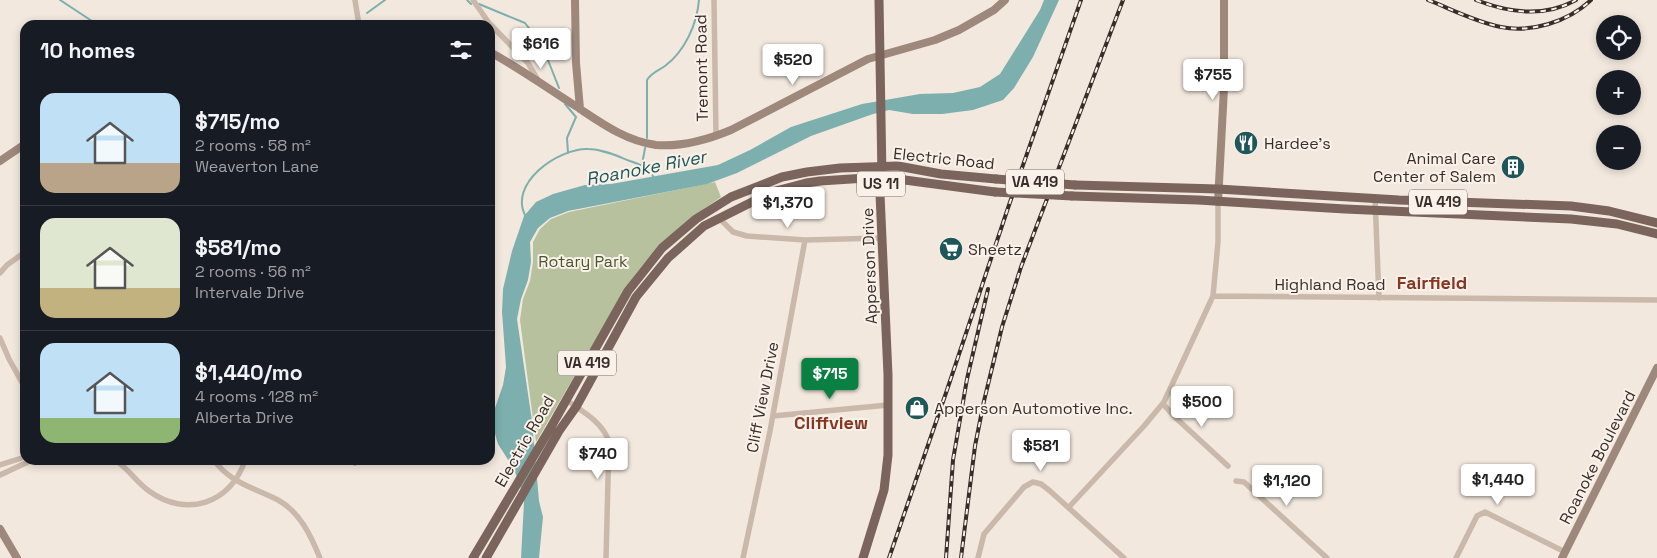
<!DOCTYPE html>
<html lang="en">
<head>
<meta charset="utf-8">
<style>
  :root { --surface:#171b24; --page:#20242c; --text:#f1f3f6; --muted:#9ea1a6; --line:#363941; --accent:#0b8043 }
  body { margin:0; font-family:"Space Grotesk",sans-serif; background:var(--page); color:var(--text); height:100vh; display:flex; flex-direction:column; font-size:19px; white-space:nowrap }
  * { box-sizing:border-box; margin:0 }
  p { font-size:16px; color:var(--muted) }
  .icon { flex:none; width:28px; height:28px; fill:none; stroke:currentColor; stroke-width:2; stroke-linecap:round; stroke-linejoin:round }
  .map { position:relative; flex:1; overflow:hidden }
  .side { position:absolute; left:20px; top:20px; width:475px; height:445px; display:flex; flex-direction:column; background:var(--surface); border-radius:15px; box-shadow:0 2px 8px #0003 }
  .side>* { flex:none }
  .buttons { position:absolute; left:1596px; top:15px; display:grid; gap:10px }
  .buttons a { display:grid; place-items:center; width:45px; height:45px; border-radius:50%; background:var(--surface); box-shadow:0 2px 8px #0003; font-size:25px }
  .price { position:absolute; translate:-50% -42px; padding:0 11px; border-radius:5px; background:#fff; color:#222; font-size:16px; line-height:32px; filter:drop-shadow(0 1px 2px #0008) }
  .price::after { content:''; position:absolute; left:50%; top:30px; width:15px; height:11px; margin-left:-8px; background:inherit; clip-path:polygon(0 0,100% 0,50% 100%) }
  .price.selected { background:var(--accent); color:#fff }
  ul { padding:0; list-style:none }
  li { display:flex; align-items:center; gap:15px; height:125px; padding:0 20px }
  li+li { border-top:1px solid var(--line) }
  li span { display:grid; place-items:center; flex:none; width:140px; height:100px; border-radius:15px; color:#555 }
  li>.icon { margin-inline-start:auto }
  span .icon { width:60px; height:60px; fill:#fffc; stroke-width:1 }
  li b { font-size:21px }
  h2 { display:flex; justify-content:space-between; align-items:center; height:60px; padding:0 20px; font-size:21px }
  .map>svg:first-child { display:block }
  .green { fill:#b7c19e }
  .water { fill:#7dafaf }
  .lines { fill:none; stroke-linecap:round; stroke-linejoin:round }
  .stream { stroke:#7dafaf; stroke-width:2 }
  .street { stroke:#cab8aa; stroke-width:5.5 }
  .secondary { stroke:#9e877b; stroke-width:8 }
  .primary { stroke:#7a645b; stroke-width:9 }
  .rail-casing { stroke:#382d29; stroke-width:4 }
  .rail { stroke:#faf2ea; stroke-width:2; stroke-dasharray:5.5; stroke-linecap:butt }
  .primary-bridge { stroke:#7a645b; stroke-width:9 }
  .labels { text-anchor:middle; stroke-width:4; stroke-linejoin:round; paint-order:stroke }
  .shield { fill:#faf2ea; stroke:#726863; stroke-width:1 }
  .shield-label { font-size:15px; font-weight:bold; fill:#382d29 }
  .street-label { font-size:16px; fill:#382d29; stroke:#faf2ea }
  .poi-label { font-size:16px; fill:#382d29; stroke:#faf2ea; text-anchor:start }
  .park-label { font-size:16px; fill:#48562d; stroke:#faf2ea }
  .water-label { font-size:18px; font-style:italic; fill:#1f5759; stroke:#faf2ea }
  .neighbourhood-label { font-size:18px; font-weight:bold; fill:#863723; stroke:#faf2ea }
</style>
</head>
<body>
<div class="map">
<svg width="1657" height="558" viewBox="0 0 1657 558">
  <rect width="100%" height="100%" fill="#f2e8de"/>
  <!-- green -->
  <path class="green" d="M715,182L721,197C682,223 653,248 627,286L536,442L520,320L523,299L530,281L533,262V242L540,229L551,219L569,212Z"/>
  <!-- water -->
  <path class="water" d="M1044,0H1059L1033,57L1014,88L1003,100L973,110L942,114H913L889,110L873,114L811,136L737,173L707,184L568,211L550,218L538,228L530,242L531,262L528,280L521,299L517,319L532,421L539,501L543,517L539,558H521L524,502L519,481L512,466L498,444L493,427L494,411L503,385L506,367L502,312L503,289L512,251L524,216L536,202L553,194L585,185L611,184L718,165L750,150L791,127L862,104L920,94L953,93L980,87L1000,74L1040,10Z"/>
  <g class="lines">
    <!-- stream -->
    <path class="stream" d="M60,0L98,25
      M467,0L471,4
      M479,4L525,23L542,45L559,88
      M367,13L385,0
      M330,25L344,21
      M565,104L576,117L567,138L568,153
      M647,138V80C652,72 658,71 665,66C685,51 697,24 699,0
      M642,165L645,148
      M526,217C507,184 558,148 588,149C602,149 617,156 630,161C639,164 650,168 654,178"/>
    <!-- street -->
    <path class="street" d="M355,0L359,25
      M473,0L489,23L528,63L539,82
      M714,0L716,136
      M1375,198L1379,298
      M719,218L733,232L747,236L805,240L882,238
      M0,273L7,265L25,252
      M1213,296L1657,300
      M0,338L9,359L25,388
      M566,400C582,411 603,422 609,442L606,558
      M1163,404L1177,419L1228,466
      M773,416L888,405
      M115,460C128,468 136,482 149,491C186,518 231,504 245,460
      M214,460C230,483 255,488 278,500C300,512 311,536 320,558
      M353,460L355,463
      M0,465L25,457
      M0,475L32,460
      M1236,481L1244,482L1327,558
      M1069,507L1144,426L1164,402L1213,296L1218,242V202
      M743,558L770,431L805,240
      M978,558L984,534L1024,487L1033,482L1041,484L1050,491L1124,558
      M1456,558L1477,516L1485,512L1565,552"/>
    <!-- secondary -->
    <path class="secondary" d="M575,0L576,63L580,109
      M490,52C519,68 546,87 574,105C600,122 625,141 656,145C682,147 707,140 731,130L868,59L935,40L959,30L994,10L1005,0
      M0,161L25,144
      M1218,202L1224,88V0
      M0,529L17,558
      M1562,558L1657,368"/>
    <!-- primary -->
    <path class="primary" d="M1075,185L1218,189L1399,200L1571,206L1609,211L1657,223
      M1072,196L1198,200L1345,209L1571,219L1617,224L1657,234
      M473,558L551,427L628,291L662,248L696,219L731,197L782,177L807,172L840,168L898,166L941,174L996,179
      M486,558L559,431L576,407L636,297L668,258L704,226L772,192L806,183L820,181L882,177L995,192
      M863,558L884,490L888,455V375L880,194L882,177L879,0"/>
    <!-- rail casing -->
    <g class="rail-casing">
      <path id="rail" d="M1428,0C1451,9 1476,22 1501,27C1531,33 1568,22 1591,0
        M1476,0C1509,13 1544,18 1576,0
        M889,558L947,390L1009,205L1081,0
        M946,558L953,460L967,379L988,289
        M961,558L975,446L984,401L1002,327L1021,267L1123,0"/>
    </g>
    <!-- rail -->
    <use href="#rail" class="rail"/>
    <!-- primary-bridge -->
    <path class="primary-bridge" d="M996,179L1075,185
      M995,192L1072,196"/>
  </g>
  <!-- icons -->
  <defs>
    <g id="restaurant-disc" transform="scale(1.25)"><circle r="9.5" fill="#1f5759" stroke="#faf2ea"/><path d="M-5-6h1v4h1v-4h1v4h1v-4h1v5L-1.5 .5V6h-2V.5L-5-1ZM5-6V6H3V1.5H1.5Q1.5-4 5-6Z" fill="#fff"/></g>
    <g id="building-disc" transform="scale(1.25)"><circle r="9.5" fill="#1f5759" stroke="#faf2ea"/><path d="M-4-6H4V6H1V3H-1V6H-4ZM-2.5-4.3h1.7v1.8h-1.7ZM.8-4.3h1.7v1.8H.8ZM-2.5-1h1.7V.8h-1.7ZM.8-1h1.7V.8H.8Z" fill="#fff"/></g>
    <g id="supermarket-disc" transform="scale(1.25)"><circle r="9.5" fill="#1f5759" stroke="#faf2ea"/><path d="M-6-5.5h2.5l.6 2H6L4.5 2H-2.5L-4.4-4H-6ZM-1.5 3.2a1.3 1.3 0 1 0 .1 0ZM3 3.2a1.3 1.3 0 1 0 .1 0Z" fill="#fff"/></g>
    <g id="shop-disc" transform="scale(1.25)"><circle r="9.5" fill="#1f5759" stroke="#faf2ea"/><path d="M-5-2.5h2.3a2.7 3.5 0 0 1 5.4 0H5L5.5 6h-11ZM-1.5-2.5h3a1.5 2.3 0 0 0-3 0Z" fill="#fff"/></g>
  </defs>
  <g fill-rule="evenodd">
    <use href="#restaurant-disc" x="1246" y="143"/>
    <use href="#building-disc" x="1513" y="167"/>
    <use href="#supermarket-disc" x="951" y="249"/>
    <use href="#shop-disc" x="917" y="408"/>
  </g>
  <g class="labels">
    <!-- shield labels -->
    <g class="shield">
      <rect x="1006" y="169.5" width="58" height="25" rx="4"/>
      <rect x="857" y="171.5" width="48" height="25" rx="4"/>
      <rect x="1409" y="189.5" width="58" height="25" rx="4"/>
      <rect x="558" y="350.5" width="58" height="25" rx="4"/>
    </g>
    <g class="shield-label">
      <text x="1035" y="187">VA 419</text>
      <text x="881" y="189">US 11</text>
      <text x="1438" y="207">VA 419</text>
      <text x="587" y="368">VA 419</text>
    </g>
    <!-- street labels -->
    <g class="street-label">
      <text transform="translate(701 68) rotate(-91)" y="6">Tremont Road</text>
      <text transform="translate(944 158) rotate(6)" y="6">Electric Road</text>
      <text transform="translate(869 266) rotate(-92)" y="6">Apperson Drive</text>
      <text x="1330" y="290">Highland Road</text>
      <text transform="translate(762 397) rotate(-79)" y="6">Cliff View Drive</text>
      <text transform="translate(524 441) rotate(-60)" y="6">Electric Road</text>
      <text transform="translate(1597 457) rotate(-63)" y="6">Roanoke Boulevard</text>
    </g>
    <!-- poi labels -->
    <g class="poi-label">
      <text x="1264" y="149">Hardee's</text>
      <text x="1496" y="164" text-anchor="end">Animal Care<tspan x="1496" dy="18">Center of Salem</tspan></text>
      <text x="968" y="255">Sheetz</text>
      <text x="934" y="414">Apperson Automotive Inc.</text>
    </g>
    <!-- park labels -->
    <g class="park-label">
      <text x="583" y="267">Rotary Park</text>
    </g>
    <!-- water labels -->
    <g class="water-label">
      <text transform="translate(646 168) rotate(-11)" y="6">Roanoke River</text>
    </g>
    <!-- neighbourhood labels -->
    <g class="neighbourhood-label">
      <text x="1432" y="289">Fairfield</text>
      <text x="831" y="429">Cliffview</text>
    </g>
  </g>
</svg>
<div class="buttons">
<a><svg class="icon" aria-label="locate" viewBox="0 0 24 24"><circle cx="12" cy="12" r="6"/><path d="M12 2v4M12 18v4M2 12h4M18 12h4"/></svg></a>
<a>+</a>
<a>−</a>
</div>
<b class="price" style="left:541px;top:70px">$616</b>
<b class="price" style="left:793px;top:86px">$520</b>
<b class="price" style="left:1213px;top:101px">$755</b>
<b class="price" style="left:788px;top:229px">$1,370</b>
<b class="price selected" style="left:830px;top:400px">$715</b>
<b class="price" style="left:1202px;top:428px">$500</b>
<b class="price" style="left:1041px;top:472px">$581</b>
<b class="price" style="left:598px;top:480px">$740</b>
<b class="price" style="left:1498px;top:506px">$1,440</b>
<b class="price" style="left:1287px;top:507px">$1,120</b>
<section class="side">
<h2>10 homes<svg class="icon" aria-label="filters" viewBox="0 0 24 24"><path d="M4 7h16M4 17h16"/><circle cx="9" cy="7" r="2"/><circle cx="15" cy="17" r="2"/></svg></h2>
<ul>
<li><span style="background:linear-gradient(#bfe0f5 70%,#b9a48a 0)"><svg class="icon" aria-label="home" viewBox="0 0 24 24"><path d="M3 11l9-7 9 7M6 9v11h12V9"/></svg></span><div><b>$715/mo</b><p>2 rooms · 58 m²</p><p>Weaverton Lane</p></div></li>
<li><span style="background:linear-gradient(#dfe7d0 70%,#c2b280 0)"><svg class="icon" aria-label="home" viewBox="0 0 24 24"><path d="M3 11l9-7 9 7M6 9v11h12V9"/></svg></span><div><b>$581/mo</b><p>2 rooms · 56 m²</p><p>Intervale Drive</p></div></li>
<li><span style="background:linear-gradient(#bfe0f5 75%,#8fb573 0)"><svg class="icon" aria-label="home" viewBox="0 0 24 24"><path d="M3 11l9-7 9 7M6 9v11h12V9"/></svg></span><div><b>$1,440/mo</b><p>4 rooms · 128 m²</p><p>Alberta Drive</p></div></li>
</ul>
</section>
</div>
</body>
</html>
